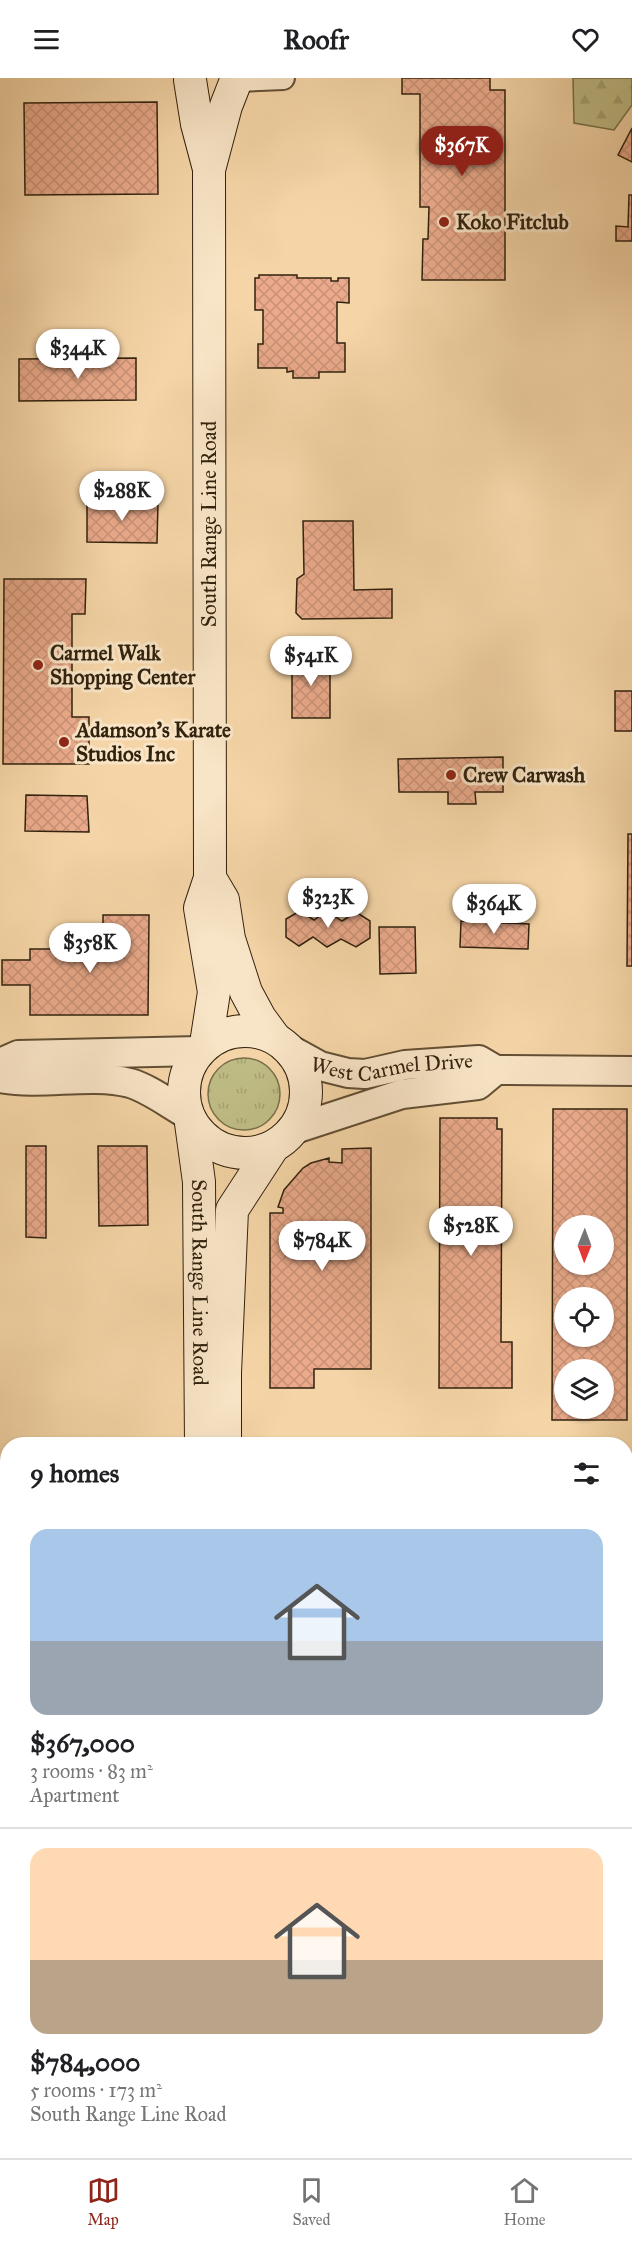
<!DOCTYPE html>
<html lang="en">
<head>
<meta charset="utf-8">
<style>
  :root { --surface:#fff; --page:#f2f2f2; --text:#202124; --muted:#757577; --line:#e0e0e0; --accent:#8f2418 }
  body { margin:0; font-family:"IM FELL Great Primer",serif; background:var(--page); color:var(--text); height:100vh; display:flex; flex-direction:column; font-size:22px; white-space:nowrap }
  * { box-sizing:border-box; margin:0 }
  p { font-size:20px; color:var(--muted) }
  .icon { flex:none; width:33px; height:33px; fill:none; stroke:currentColor; stroke-width:2; stroke-linecap:round; stroke-linejoin:round }
  .map { position:relative; flex:1; overflow:hidden }
  .side { position:absolute; left:0px; top:1359px; width:633px; height:722px; display:flex; flex-direction:column; background:var(--surface); border-radius:24px 24px 0 0; box-shadow:0 2px 4px #0004 }
  .side>* { flex:none }
  .needle { width:39px; rotate:181deg }
  .tools { position:absolute; left:554px; top:1137px; display:grid; gap:12px }
  .tools a { display:grid; place-items:center; width:60px; height:60px; border-radius:50%; background:var(--surface); box-shadow:0 2px 4px #0004; font-size:30px }
  .price { position:absolute; translate:-50% -51px; padding:0 14px; border-radius:21px; background:#fff; color:#222; font-size:20px; line-height:39px; filter:drop-shadow(0 2px 3px #0008) }
  .price::after { content:''; position:absolute; left:50%; top:36px; width:18px; height:14px; margin-left:-9px; background:inherit; clip-path:polygon(0 0,100% 0,50% 100%) }
  .price.selected { background:var(--accent); color:#fff }
  ul { padding:0; list-style:none }
  li { display:grid; align-content:center; gap:12px; height:318px; padding:0 30px }
  li+li { border-top:2px solid var(--line) }
  li span { display:grid; place-items:center; height:186px; border-radius:18px; color:#555 }
  li>.icon { margin-inline-start:auto }
  span .icon { width:108px; height:108px; fill:#fffc; stroke-width:1 }
  li b { font-size:26px }
  h2 { display:flex; justify-content:space-between; align-items:center; height:72px; padding:0 30px; font-size:26px }
  header { display:flex; justify-content:space-between; align-items:center; height:78px; padding:0 30px; background:var(--surface); font-size:27px; font-weight:800 }
  .menu { display:flex; justify-content:space-around; align-items:center; height:84px; border-top:2px solid var(--line); background:var(--surface); font-size:16px; color:var(--muted) }
  .menu a { display:grid; justify-items:center; gap:3px }
  .menu .selected { color:var(--accent) }
  .map>svg:first-child { display:block }
  .grass { fill:url(#grass-tufts); stroke:#786f4a; stroke-width:1.5 }
  .forest { fill:url(#forest-firs); stroke:#786f4a; stroke-width:1.5 }
  .water { fill:url(#water-ripples); stroke:#727d68; stroke-width:1.5 }
  .building { fill:url(#building-cross-hatch); stroke:#31220e; stroke-width:1.5; fill-rule:evenodd }
  .lines { fill:none; stroke-linecap:round; stroke-linejoin:round }
  .minor-casing { stroke:#624f34; stroke-width:26 }
  .tertiary-casing { stroke:#624f34; stroke-width:32 }
  .secondary-casing { stroke:#31220e; stroke-width:34 }
  .minor { stroke:#f8e4c6; stroke-width:22 }
  .tertiary { stroke:#f8e4c6; stroke-width:28 }
  .secondary { stroke:#f8e4c6; stroke-width:32 }
  .poi-dot { fill:#8f2418; stroke:#f8e4c6; stroke-width:2 }
  .labels { text-anchor:middle; stroke-width:6; stroke-linejoin:round; paint-order:stroke }
  .poi-label { font-size:21px; font-weight:bold; fill:#31220e; stroke:#f8e4c6; text-anchor:start }
  .street-label { font-size:21px; fill:#31220e; stroke:#f8e4c6 }
</style>
</head>
<body>
<header><svg class="icon" aria-label="menu" viewBox="0 0 24 24"><path d="M4 6h16M4 12h16M4 18h16"/></svg>Roofr<svg class="icon" aria-label="heart" viewBox="0 0 24 24"><path d="M12 20l-8-8c-3-5 5-10 8-4 3-6 11-1 8 4z"/></svg></header>
<div class="map">
<svg width="632" height="2080" viewBox="0 0 632 2080">
  <defs>
    <pattern id="grass-tufts" width="24" height="20" patternUnits="userSpaceOnUse" patternTransform="scale(1.5)"><rect width="24" height="20" fill="#bfbc85"/><path d="M3 7l-1-3M5 7V3M7 7l1-3M15 17l-1-3M17 17v-4M19 17l1-3" fill="none" stroke="#a5a172"/></pattern>
    <pattern id="forest-firs" width="22" height="20" patternUnits="userSpaceOnUse" patternTransform="scale(1.5)"><rect width="22" height="20" fill="#bfbc85"/><path d="M5 1l3.5 6h-7zM16 11l3.5 6h-7z" fill="#a5a172"/></pattern>
    <pattern id="water-ripples" width="26" height="14" patternUnits="userSpaceOnUse" patternTransform="scale(1.5)"><rect width="26" height="14" fill="#9db9a4"/><path d="M2 4q2-2 4 0t4 0M15 11q2-2 4 0t4 0" fill="none" stroke="#819684"/></pattern>
    <pattern id="building-cross-hatch" width="8" height="8" patternUnits="userSpaceOnUse" patternTransform="scale(1.5)"><rect width="8" height="8" fill="#eaaa8b"/><path d="M0 0l8 8M0 8l8-8" fill="none" stroke="#c99277"/></pattern>
  </defs>
  <rect width="100%" height="100%" fill="#f5d5a7"/>
  <filter id="stains"><feTurbulence type="fractalNoise" baseFrequency=".00333" numOctaves="4"/><feColorMatrix values="0 0 0 0 .2 0 0 0 0 .09 0 0 0 0 .02 0 0 0 .5 -.17"/></filter>
  <radialGradient id="worn" r=".72"><stop offset=".6" stop-color="#630" stop-opacity="0"/><stop offset="1" stop-color="#630" stop-opacity=".3"/></radialGradient>
  <!-- grass -->
  <path class="grass" d="M208 1016a36 36 0 1 1 72 0a36 36 0 1 1-72 0Z
    M632,1673V1905H626V1682Z"/>
  <!-- forest -->
  <path class="forest" d="M573,0H632V27L614,52L574,45Z"/>
  <!-- water -->
  <path class="water" d="M632,1715V1787L629,1805L632,1811V1836L627,1838L626,1717Z"/>
  <!-- building -->
  <path class="building" d="M402,0H490V12H505V202H422L423,161H428L429,129H420V16H402Z
    M157,24L158,116L25,117L24,25Z
    M632,50V84L618,77Z
    M629,117H632V163H616V148L628,149Z
    M259,197H297V200H331V203H338V200H349V225L337,224V265H345V294H319V300H293V293L287,294V290H258V266H263V232H255V200H259Z
    M136,280V322L19,323V281Z
    M87,423L158,424L157,465L87,464Z
    M303,443H353L354,512L392,511V540L302,541L296,535L297,501L304,496Z
    M4,501H86L85,536H72V639H89V686H3Z
    M292,578L330,579V640H292Z
    M615,613H632V653H615Z
    M503,679V714H475L476,726H448V714H399L398,681Z
    M26,717L87,718L89,754L25,753Z
    M628,756H632V888H627Z
    M300,833L314,842L327,833L342,843L356,834L370,843V860L356,869L341,861L327,869L313,859L299,868L286,859V841Z
    M103,837H149L148,937H30V907H2V882H30V871H103Z
    M461,843L529,846L528,871L460,869Z
    M379,849H415L416,895L380,896Z
    M553,1031H627V1342H552ZM564,1148H603V1186H564ZM564,1220H603V1258H564ZM564,1292H603V1330H564Z
    M440,1040H497V1051H502L501,1264H512V1310H439Z
    M26,1068H46V1160L26,1159Z
    M98,1068H147L148,1147L99,1148Z
    M371,1070V1291H314V1310H270V1135H283V1130L278,1129L284,1112L303,1090L311,1085L329,1080V1084L342,1085V1071Z
    M0,1671H8V1724H0Z
    M31,2073H102V2080H31Z"/>
  <g class="lines">
    <!-- minor casing -->
    <g class="minor-casing">
      <path id="minor" d="M240,2L283,0
        M0,1634L8,1633
        M626,1641L632,1631
        M0,1649L8,1651
        M590,2073V2080"/>
    </g>
    <!-- tertiary casing -->
    <g class="tertiary-casing">
      <g id="tertiary">
        <path id="s1" d="M291,972L320,988L348,995L365,996L405,987L479,982L496,992L632,993"/>
        <path d="M0,985L18,977L199,973"/>
        <path d="M0,1000C43,1008 88,995 130,1005C150,1011 169,1026 187,1036"/>
        <path d="M295,1051L402,1016L478,1007L496,992"/>
      </g>
    </g>
    <!-- secondary casing -->
    <g class="secondary-casing">
      <g id="secondary">
        <path d="M190,2L197,46L209,91"/>
        <path d="M210,800L223,822L229,861L246,914L260,940L274,959"/>
        <circle cx="245" cy="1014" r="61"/>
        <path d="M206,966L214,914L200,830L210,800L209,92L226,28L235,5"/>
        <path id="s2" d="M191,1045L199,1104L201,1366"/>
        <path d="M225,1366V1295L232,1132L273,1069"/>
        <path d="M204,2080V2073"/>
        <path d="M228,2080V2073"/>
      </g>
    </g>
    <!-- minor -->
    <use href="#minor" class="minor"/>
    <!-- tertiary -->
    <use href="#tertiary" class="tertiary"/>
    <!-- secondary -->
    <use href="#secondary" class="secondary"/>
  </g>
  <!-- markers -->
  <g class="poi-dot">
    <circle cx="444" cy="144" r="6"/>
    <circle cx="38" cy="587" r="6"/>
    <circle cx="64" cy="664" r="6"/>
    <circle cx="451" cy="697" r="6"/>
  </g>
  <g class="labels">
    <!-- poi labels -->
    <g class="poi-label">
      <text x="456" y="151">Koko Fitclub</text>
      <text x="50" y="582">Carmel Walk<tspan x="50" dy="24">Shopping Center</tspan></text>
      <text x="76" y="659">Adamson's Karate<tspan x="76" dy="24">Studios Inc</tspan></text>
      <text x="463" y="704">Crew Carwash</text>
    </g>
    <!-- street labels -->
    <g class="street-label">
      <text transform="translate(209 446) rotate(-90)" y="7">South Range Line Road</text>
      <text dy="7" stroke="none"><textPath href="#s1" startOffset="106">West Carmel Drive</textPath></text>
      <text dy="7" stroke="none"><textPath href="#s2" startOffset="160">South Range Line Road</textPath></text>
    </g>
  </g>
  <rect width="100%" height="100%" filter="url(#stains)"/>
  <rect width="100%" height="100%" fill="url(#worn)"/>
</svg>
<div class="tools">
<a><svg class="needle" viewBox="-14 -14 28 28"><path d="M0-13l5 13h-10z" fill="#e53935"/><path d="M0 13l5-13h-10z" fill="#757577"/></svg></a>
<a><svg class="icon" aria-label="locate" viewBox="0 0 24 24"><circle cx="12" cy="12" r="6"/><path d="M12 2v4M12 18v4M2 12h4M18 12h4"/></svg></a>
<a><svg class="icon" aria-label="layers" viewBox="0 0 24 24"><path d="M12 4l9 5-9 5-9-5zM3 14l9 5 9-5"/></svg></a>
</div>
<b class="price selected" style="left:462px;top:99px">$367K</b>
<b class="price" style="left:78px;top:302px">$344K</b>
<b class="price" style="left:122px;top:444px">$288K</b>
<b class="price" style="left:311px;top:609px">$541K</b>
<b class="price" style="left:328px;top:851px">$323K</b>
<b class="price" style="left:494px;top:857px">$364K</b>
<b class="price" style="left:90px;top:896px">$358K</b>
<b class="price" style="left:471px;top:1179px">$528K</b>
<b class="price" style="left:322px;top:1194px">$784K</b>
<section class="side">
<h2>9 homes<svg class="icon" aria-label="filters" viewBox="0 0 24 24"><path d="M4 7h16M4 17h16"/><circle cx="9" cy="7" r="2"/><circle cx="15" cy="17" r="2"/></svg></h2>
<ul>
<li><span style="background:linear-gradient(#a9c7e8 60%,#9aa5b1 0)"><svg class="icon" aria-label="home" viewBox="0 0 24 24"><path d="M3 11l9-7 9 7M6 9v11h12V9"/></svg></span><div><b>$367,000</b><p>3 rooms · 83 m²</p><p>Apartment</p></div></li>
<li><span style="background:linear-gradient(#ffd9b3 60%,#b9a48a 0)"><svg class="icon" aria-label="home" viewBox="0 0 24 24"><path d="M3 11l9-7 9 7M6 9v11h12V9"/></svg></span><div><b>$784,000</b><p>5 rooms · 173 m²</p><p>South Range Line Road</p></div></li>
</ul>
</section>
</div>
<nav class="menu">
<a class="selected"><svg class="icon" aria-label="map" viewBox="0 0 24 24"><path d="M3 6l6-2 6 2 6-2v14l-6 2-6-2-6 2zM9 4v14M15 6v14"/></svg>Map</a>
<a><svg class="icon" aria-label="saved" viewBox="0 0 24 24"><path d="M7 4h10v16l-5-4-5 4z"/></svg>Saved</a>
<a><svg class="icon" aria-label="home" viewBox="0 0 24 24"><path d="M3 11l9-7 9 7M6 9v11h12V9"/></svg>Home</a>
</nav>
</body>
</html>
